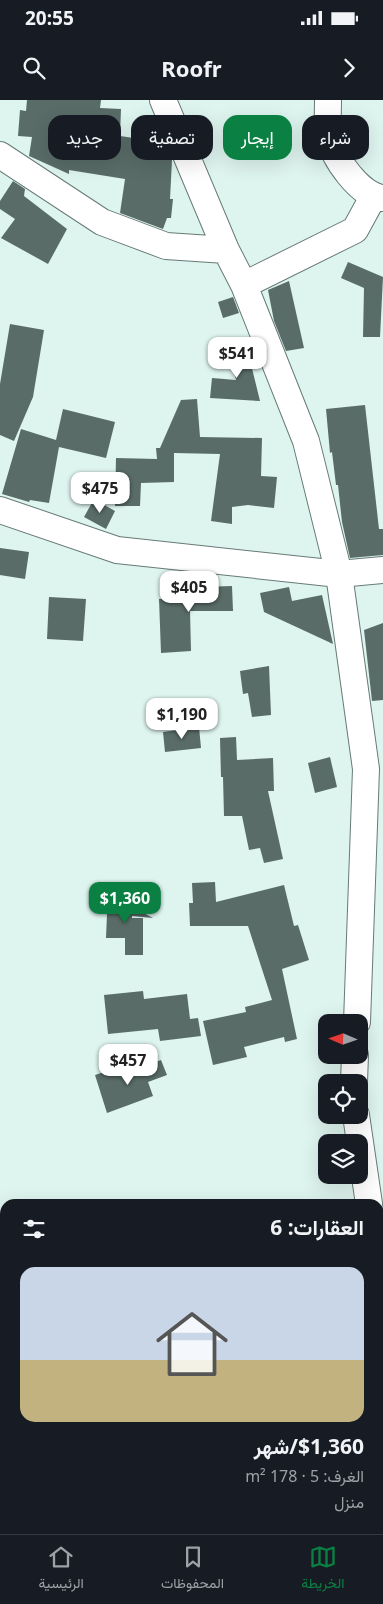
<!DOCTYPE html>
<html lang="ar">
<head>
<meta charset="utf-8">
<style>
  :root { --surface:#171b24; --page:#242831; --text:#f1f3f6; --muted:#9ea1a6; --line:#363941; --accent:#0b8043 }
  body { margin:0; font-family:"Noto Sans",Vazirmatn,sans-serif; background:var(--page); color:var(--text); direction:rtl; height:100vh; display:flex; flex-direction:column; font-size:19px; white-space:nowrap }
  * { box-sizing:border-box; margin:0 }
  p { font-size:16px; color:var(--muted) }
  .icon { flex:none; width:28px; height:28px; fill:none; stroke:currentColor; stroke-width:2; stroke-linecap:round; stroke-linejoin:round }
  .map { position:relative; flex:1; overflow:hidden; direction:ltr }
  .drawer { position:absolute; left:0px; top:1099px; width:384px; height:336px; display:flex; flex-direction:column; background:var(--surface); border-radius:15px 15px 0 0; box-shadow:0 5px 20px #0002; direction:rtl }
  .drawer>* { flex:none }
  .hud { position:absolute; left:15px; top:15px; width:354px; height:45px; direction:rtl; display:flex; gap:10px }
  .needle { width:32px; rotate:272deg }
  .tools { position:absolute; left:318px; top:914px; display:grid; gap:10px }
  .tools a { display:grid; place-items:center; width:50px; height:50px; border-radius:10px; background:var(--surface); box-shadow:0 5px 20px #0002; font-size:25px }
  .price { position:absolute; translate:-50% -42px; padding:0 11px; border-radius:10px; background:#fff; color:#222; font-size:16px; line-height:32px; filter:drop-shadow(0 1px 2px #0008) }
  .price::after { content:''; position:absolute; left:50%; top:30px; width:15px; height:11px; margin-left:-8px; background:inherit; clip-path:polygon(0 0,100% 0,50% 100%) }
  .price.selected { background:var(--accent); color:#fff }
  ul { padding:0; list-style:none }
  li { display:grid; align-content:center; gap:10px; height:265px; padding:0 20px }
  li+li { border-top:1px solid var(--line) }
  li span { display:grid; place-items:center; height:155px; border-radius:15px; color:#555 }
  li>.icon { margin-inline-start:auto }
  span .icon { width:90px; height:90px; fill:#fffc; stroke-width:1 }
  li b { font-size:21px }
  h2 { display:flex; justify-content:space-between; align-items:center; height:60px; padding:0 20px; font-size:21px }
  .pill { padding:0 18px; border-radius:15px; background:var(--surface); box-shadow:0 5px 20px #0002; font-size:18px; line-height:45px }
  .pill.selected { background:var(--accent); color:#fff }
  .status { display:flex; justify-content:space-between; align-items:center; height:35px; padding:0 25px; background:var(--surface); direction:ltr }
  .status svg { height:14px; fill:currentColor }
  header { display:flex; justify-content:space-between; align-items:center; height:65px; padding:0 20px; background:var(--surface); font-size:22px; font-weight:700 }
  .tab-bar { display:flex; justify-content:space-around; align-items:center; height:70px; border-top:1px solid var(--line); background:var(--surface); font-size:14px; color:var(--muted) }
  .tab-bar a { display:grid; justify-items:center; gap:2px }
  .tab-bar .selected { color:var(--accent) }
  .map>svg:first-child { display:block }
  .building { fill:#596c68 }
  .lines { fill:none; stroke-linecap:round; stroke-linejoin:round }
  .street-casing { stroke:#677a76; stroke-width:28 }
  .path { stroke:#9fb1ad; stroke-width:3; stroke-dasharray:5 2.5; stroke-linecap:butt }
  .street { stroke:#fff; stroke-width:26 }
</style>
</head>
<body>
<div class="status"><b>20:55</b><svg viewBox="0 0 49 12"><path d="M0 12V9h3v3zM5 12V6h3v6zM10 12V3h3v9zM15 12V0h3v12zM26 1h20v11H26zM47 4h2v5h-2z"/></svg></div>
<header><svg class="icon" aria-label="forward" viewBox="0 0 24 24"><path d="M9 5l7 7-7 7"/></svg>Roofr<svg class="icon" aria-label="search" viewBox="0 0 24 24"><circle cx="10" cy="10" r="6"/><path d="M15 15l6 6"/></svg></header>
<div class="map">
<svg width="383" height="1434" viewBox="0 0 383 1434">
  <rect width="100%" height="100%" fill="#def4ef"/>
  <!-- building -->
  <path class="building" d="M27,0H101L100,8L121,9L120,36L134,38L133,42L165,44L172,60L170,99H173L171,118H167L163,129L120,113L125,79L69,70V74L29,56L32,37L18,36L20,10L26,11Z
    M13,81L25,89L24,96L67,129L48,164L1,138L15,119L0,109V101Z
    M348,162L383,177L380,237H363L364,188L341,178Z
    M289,181L304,248L286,251L274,221L268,190Z
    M233,197L239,213L223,218L218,202Z
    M10,224L44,230L33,297L14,341L0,335V284Z
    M246,244L260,301L210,298L212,278L236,280L227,248Z
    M197,299L200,337L262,338L261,376L277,377L274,408L248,405L232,407V424L211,421L220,354L174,353V382L141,383L140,406H115L116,358L157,359L156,348H160L181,300Z
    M365,305L379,429H383V455L350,458L342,422L338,385H336L332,352L330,353L326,309Z
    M63,309L115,322L106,358L59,347L49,403L30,400L29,402L2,394L21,329L56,340Z
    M94,399L115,411L106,429L84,417Z
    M0,448L29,452L25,479L0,475Z
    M232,486L233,511H190L191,551L161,553L159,499H169V488Z
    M289,487L292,501L322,495L333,544L264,512L260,493Z
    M49,497L86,499L83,541L47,539Z
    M383,523V600L372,601L364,530Z
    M269,566L271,615L252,617L248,593L243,594L240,571Z
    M199,627L201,648L165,652L163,632Z
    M236,637L237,660L273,658L274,691H268L283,759L264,763L260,748L249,750L242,716H224L223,677H221L220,638Z
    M330,657L337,687L315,693L308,663Z
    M215,782L216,802L284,785L294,826L298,825L309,860L282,869L297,939L285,942L284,937L244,947L247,957L213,965L203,921L246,912L245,907L272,900L248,826H190L189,803H193L192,783Z
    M105,792L153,818L132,816V818H143V855H125V838H106L107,814L103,813Z
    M143,891L144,899L187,894L190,919L198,918L201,936L160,941L158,929L108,934L104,895Z
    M161,960L167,975L148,982L153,996L107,1013L95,975L113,969L115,976Z"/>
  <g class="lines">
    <!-- street casing -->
    <g class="street-casing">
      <path id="street" d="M163,0L226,150L244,185L306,341L339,474L366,669L357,922
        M328,0C328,11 327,25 329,36C333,58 360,96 383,98
        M0,55L102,122L166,146L226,150
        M244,185L355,130L373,97
        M0,410L117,450L339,474L383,470
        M354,982L355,955
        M356,1015L369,1104
        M379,1166L383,1178"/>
    </g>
    <!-- path -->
    <path class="path" d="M0,1369L5,1368
      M158,1434L160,1430"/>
    <!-- street -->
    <use href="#street" class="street"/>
  </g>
</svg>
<div class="tools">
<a><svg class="needle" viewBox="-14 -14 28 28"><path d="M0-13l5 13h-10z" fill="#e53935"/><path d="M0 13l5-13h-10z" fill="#9ea1a6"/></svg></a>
<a><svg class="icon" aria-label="locate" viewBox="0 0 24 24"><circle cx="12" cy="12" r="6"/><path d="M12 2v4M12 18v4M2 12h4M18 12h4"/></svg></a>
<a><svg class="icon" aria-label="layers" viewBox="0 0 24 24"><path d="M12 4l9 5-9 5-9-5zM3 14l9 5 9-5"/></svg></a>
</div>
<b class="price" style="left:237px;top:279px">$541</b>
<b class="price" style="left:100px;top:414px">$475</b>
<b class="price" style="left:189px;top:513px">$405</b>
<b class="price" style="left:182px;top:640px">$1,190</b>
<b class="price selected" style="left:125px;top:824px">$1,360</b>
<b class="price" style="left:128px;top:986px">$457</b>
<div class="hud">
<a class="pill">شراء</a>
<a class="pill selected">إيجار</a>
<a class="pill">تصفية</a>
<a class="pill">جديد</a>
</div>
<section class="drawer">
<h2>العقارات: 6<svg class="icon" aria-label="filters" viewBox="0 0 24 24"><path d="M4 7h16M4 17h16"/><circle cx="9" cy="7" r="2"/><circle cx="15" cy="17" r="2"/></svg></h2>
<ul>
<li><span style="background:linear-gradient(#c9d6e8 60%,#c2b280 0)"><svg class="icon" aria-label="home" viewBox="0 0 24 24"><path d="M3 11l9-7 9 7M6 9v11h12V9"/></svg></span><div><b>$1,360/شهر</b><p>الغرف: 5 · 178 m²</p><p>منزل</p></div></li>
</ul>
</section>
</div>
<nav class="tab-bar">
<a class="selected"><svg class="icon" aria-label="map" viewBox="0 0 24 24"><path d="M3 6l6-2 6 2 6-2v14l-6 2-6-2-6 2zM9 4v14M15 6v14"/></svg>الخريطة</a>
<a><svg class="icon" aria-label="saved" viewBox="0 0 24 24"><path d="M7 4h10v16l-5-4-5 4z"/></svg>المحفوظات</a>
<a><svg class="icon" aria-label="home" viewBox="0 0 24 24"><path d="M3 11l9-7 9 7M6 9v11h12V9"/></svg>الرئيسية</a>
</nav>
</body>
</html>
